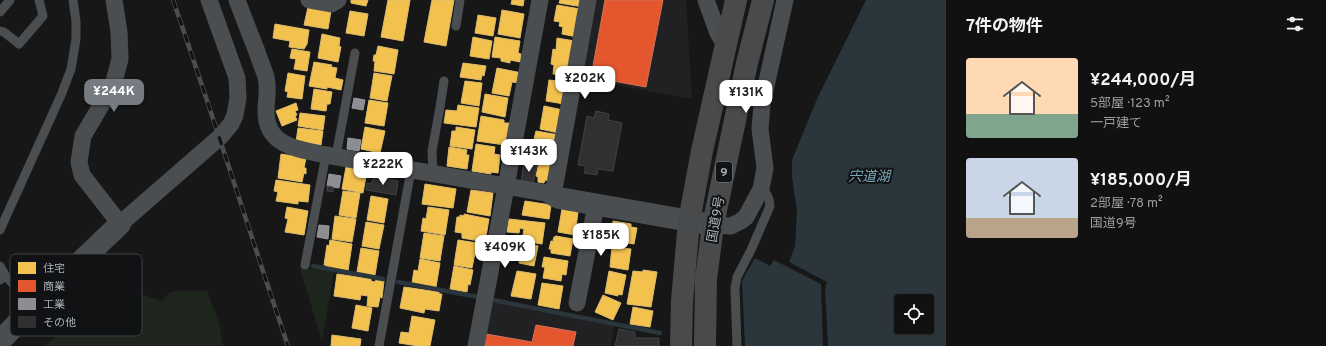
<!DOCTYPE html>
<html lang="ja">
<head>
<meta charset="utf-8">
<style>
  :root { --surface:#111112; --page:#1e1f20; --text:#f1f3f6; --muted:#9c9d9f; --line:#303132; --accent:#757b81 }
  body { margin:0; font-family:Overpass,"Noto Sans JP",sans-serif; background:var(--page); color:var(--text); height:100vh; display:flex; flex-direction:column; font-size:15px; white-space:nowrap }
  * { box-sizing:border-box; margin:0 }
  p { font-size:13px; color:var(--muted) }
  .icon { flex:none; width:22px; height:22px; fill:none; stroke:currentColor; stroke-width:2; stroke-linecap:round; stroke-linejoin:round }
  .map { position:relative; flex:1; overflow:hidden }
  .details { display:flex; flex-direction:column; background:var(--surface); width:380px }
  .details>* { flex:none }
  .controls { position:absolute; left:894px; top:294px; display:grid; gap:8px }
  .controls a { display:grid; place-items:center; width:40px; height:40px; border-radius:4px; background:var(--surface); box-shadow:0 1px 3px #0004,0 0 0 1px var(--line); font-size:20px }
  .price { position:absolute; translate:-50% -34px; padding:0 9px; border-radius:8px; background:#fff; color:#222; font-size:13px; line-height:26px; filter:drop-shadow(0 1px 2px #0008) }
  .price::after { content:''; position:absolute; left:50%; top:24px; width:12px; height:9px; margin-left:-6px; background:inherit; clip-path:polygon(0 0,100% 0,50% 100%) }
  .price.selected { background:var(--accent); color:#fff }
  ul { padding:0; list-style:none }
  li { display:flex; align-items:center; gap:12px; height:100px; padding:0 20px }
  li span { display:grid; place-items:center; flex:none; width:112px; height:80px; border-radius:4px; color:#555 }
  li>.icon { margin-inline-start:auto }
  span .icon { width:48px; height:48px; fill:#fffc; stroke-width:1 }
  li b { font-size:17px }
  h2 { display:flex; justify-content:space-between; align-items:center; height:48px; padding:0 20px; font-size:17px }
  main { display:flex; flex:1; min-height:0 }
  .map>svg:first-child { display:block }
  .built { fill:#212124 }
  .green { fill:#1e251d }
  .water { fill:#2a363b; fill-rule:evenodd }
  .homes { fill:#f2c14e; stroke:#dcbc6e }
  .shops { fill:#e4572e; stroke:#d27258 }
  .industry { fill:#8d8d92; stroke:#95989e }
  .lines { fill:none; stroke-linecap:round; stroke-linejoin:round }
  .stream { stroke:#2a363b; stroke-width:4.5 }
  .building { fill:#303032; stroke:#404244 }
  .service { stroke:#4b4e51; stroke-width:9 }
  .minor { stroke:#4b4e51; stroke-width:17 }
  .tertiary { stroke:#4b4e51; stroke-width:22 }
  .trunk { stroke:#494a4c; stroke-width:22 }
  .rail-casing { stroke:#4b4e50; stroke-width:4.5 }
  .rail { stroke:#111214; stroke-width:3; stroke-dasharray:9; stroke-linecap:butt }
  .labels { text-anchor:middle; stroke-width:4; stroke-linejoin:round; paint-order:stroke }
  .shield { fill:#111214; stroke:#7b8188; stroke-width:1 }
  .shield-label { font-size:12px; font-weight:bold; fill:#a8b1b9 }
  .street-label { font-size:13px; fill:#a8b1b9; stroke:#111214 }
  .water-label { font-size:14px; font-style:italic; fill:#7da7b7; stroke:#111214 }
  .key { fill:#111214; stroke:#3e4246; stroke-width:1 }
  .key-label { font-size:11px; fill:#a8b1b9 }
</style>
</head>
<body>
<main>
<div class="map">
<svg width="946" height="346" viewBox="0 0 946 346">
  <rect width="100%" height="100%" fill="#171718"/>
  <!-- built -->
  <path class="built" d="M593,0H686L692,99L579,78Z
    M493,302L614,326L611,346H484Z"/>
  <!-- green -->
  <path class="green" d="M299,266L334,272L322,341Z
    M189,290L207,291L219,323L223,346H45L79,316L112,295L141,294L162,301L170,292Z"/>
  <!-- water -->
  <path class="water" d="M866,0H946V346H828L825,289L827,282L789,262L795,246L797,211L792,177V160L817,99ZM901,301H927V327H901Z
    M755,258L770,266L774,260L821,284L823,346H745L742,281Z"/>
  <!-- homes -->
  <path class="homes" d="M351,0H368L366,6L351,3Z
    M388,0H410L403,41L381,37Z
    M432,0H454L446,46L424,42Z
    M512,0H524L523,6L511,4Z
    M560,0H584L583,7L559,3Z
    M557,5L580,9L577,37L562,34L563,27L559,26L560,22L554,21Z
    M308,7L331,11L328,29L304,25Z
    M502,10L524,14L520,38L498,34Z
    M350,11L368,14L364,36L346,33Z
    M478,15L496,18L493,36L475,33Z
    M275,24L309,30L307,44L304,49L289,47L290,41L273,38Z
    M322,34L340,38L339,46L341,47L338,62L318,58Z
    M473,37L492,41L489,59L470,56Z
    M495,37L520,41L518,53L521,54L520,62L510,60V63L501,61V58L492,57Z
    M557,38L575,41L570,76L553,74L554,65L551,64L553,49L556,50Z
    M378,46L398,50L394,74L374,71L375,61H373L374,55H376Z
    M292,49L310,52L307,71L294,69L296,59L290,58Z
    M314,62L332,65L331,67L337,68L335,78L343,80L341,90L327,87V89L309,86Z
    M463,63L486,66L484,76L482,75L481,80L460,77Z
    M497,68L522,73L520,83L512,82L509,96L492,93Z
    M288,73L305,76L302,99L287,97L288,92L285,91Z
    M374,73L392,76L387,101L370,98Z
    M549,80L567,82L564,104L546,101Z
    M465,81L482,83L479,106L461,103Z
    M314,89L332,92L330,104H327L326,111L311,109Z
    M485,94L508,98L505,117L482,112Z
    M369,100L388,103L384,126L365,123Z
    M296,103L298,110L295,111L297,115L295,116L297,120L282,126L276,111Z
    M458,105L479,108L476,127L444,123L446,110L457,111Z
    M544,106L563,110L559,133L540,129Z
    M300,113L325,116L323,130L298,126Z
    M481,116L504,120V123H509L505,145L477,141Z
    M365,127L385,131L380,153L361,149Z
    M456,127L475,130L472,149L450,146L452,131H456Z
    M298,128L323,131L321,145L296,142Z
    M536,131L559,135L555,159L533,155L536,139H534Z
    M476,144L495,147L494,154L500,155L498,173L491,172V174L472,171Z
    M449,147L467,150L466,155H469L467,169L447,166Z
    M281,154L306,158L304,168H306V174L304,173L302,182L278,178Z
    M540,158L555,161L550,181L545,180L544,183L538,182V177L536,176Z
    M346,167L367,171L363,193L342,189Z
    M276,180L310,185L308,202L298,201V204L276,201L278,192L274,191Z
    M425,184L456,189L453,208L422,204Z
    M471,190L493,193L490,216L467,212Z
    M343,191L360,193L356,218L339,215Z
    M371,196L388,199L384,223L367,220Z
    M525,201L551,205L549,219L522,215Z
    M287,207L308,211L304,235L285,232L288,219L285,218Z
    M428,207L449,210L445,235L421,231L423,218L426,219Z
    M562,209L578,212L575,235L558,232Z
    M464,214L489,219L485,242L462,238V233L455,232L457,217H460V215L464,216Z
    M335,216L356,219L352,242L332,239Z
    M509,219L545,223L542,244L522,241L524,229L520,228L519,233L507,232Z
    M613,221L631,224V227L637,228L634,244L613,241V236L611,235Z
    M366,222L384,225L379,249L362,246Z
    M424,233L444,236L440,261L420,258Z
    M556,236L573,239L570,256L551,253V249H549L551,241H555L553,240L554,237Z
    M330,240L352,244L348,271L326,267V265H324L327,245L329,246Z
    M458,240L477,243L472,268L454,265Z
    M522,242L538,246L534,266L519,263Z
    M612,247L631,249L628,270L610,267Z
    M361,248L379,251L375,275L357,272Z
    M544,257L568,261L566,275L562,274L561,281L543,278L545,267H542Z
    M420,259L440,263L436,287L412,283L414,270L418,271Z
    M454,266L473,270L470,285L468,284L467,292L450,289Z
    M643,270L657,272L651,307L627,304L633,271L643,272Z
    M517,271L536,274L531,299L511,296Z
    M609,271L626,275L622,295L618,294V296L605,293Z
    M337,274L371,279V281L375,282L376,280L384,281L382,298L380,297L378,307L367,306L368,296L361,295L360,300L334,296Z
    M542,283L563,286L559,309L538,305Z
    M404,287L439,292V294H442L439,311L425,309L424,313L400,308Z
    M603,295L621,303L613,320L595,312Z
    M356,305L372,308L368,331L352,328Z
    M633,307L653,311L650,327L630,324Z
    M412,316L435,320L430,346H418L399,343L401,332L409,333Z
    M332,335L361,339L360,346H331Z"/>
  <!-- shops -->
  <path class="shops" d="M605,0H663L646,87L591,77Z
    M536,325L576,332L573,346H484L486,334L532,342Z"/>
  <!-- industry -->
  <path class="industry" d="M354,98L365,100L363,110L352,108Z
    M348,138L361,140L359,151L347,149Z
    M329,174L341,176L339,188L327,186Z
    M319,225L329,226L328,239L317,237Z"/>
  <g class="lines">
    <!-- stream -->
    <path class="stream" d="M313,266L383,279
      M398,282L478,297
      M493,300L660,333"/>
  </g>
  <!-- building -->
  <path class="building" d="M596,111L609,114L608,120L622,123L613,171L598,169L597,175L584,173L586,166L578,165L587,116L594,118Z
    M524,162L537,164L533,184L521,182Z
    M374,177L398,181L396,195L366,190L367,183L371,184Z
    M327,186L333,187V192L327,191Z
    M619,329L635,332V338H659V346H615Z"/>
  <g class="lines">
    <!-- service -->
    <path class="service" d="M0,12L10,0
      M456,26L460,0
      M0,31L4,32L19,44L43,16L39,0
      M336,156L355,53
      M433,174L432,151L440,107L444,81
      M0,230L62,93L71,69L76,39V21L73,0
      M305,265L326,155
      M0,266L5,275L0,280
      M5,275L33,307
      M379,346L411,170
      M737,346L735,288L737,277L751,250L770,206C769,197 768,194 761,189"/>
    <!-- minor -->
    <path class="minor" d="M114,0L119,32L120,59L113,85L83,136L79,162L82,175L120,224L220,137L231,124L235,115L238,98L237,78L209,0
      M237,0C243,16 249,32 256,49C259,58 263,68 266,77C269,89 266,99 266,111C266,147 299,149 326,155L546,193L553,195L588,0
      M309,0L331,4L338,0
      M706,0L718,33L725,45
      M713,225L731,226L741,221L746,217L761,189L765,168L760,129L762,104L785,0
      M577,303L596,205
      M476,346L506,187L540,0"/>
    <!-- tertiary -->
    <path class="tertiary" d="M553,195L559,198L713,225
      M0,341L33,307L120,224"/>
    <!-- trunk -->
    <path class="trunk" d="M681,346L682,301L689,221L702,151L736,0
      M705,346L706,279L713,225L747,63L763,0"/>
    <!-- rail casing -->
    <g class="rail-casing">
      <path id="rail" d="M173,0C213,115 249,231 288,346"/>
    </g>
    <!-- rail -->
    <use href="#rail" class="rail"/>
  </g>
  <g class="labels">
    <!-- shield labels -->
    <rect class="shield" x="716" y="162" width="16" height="20" rx="3"/>
    <g class="shield-label">
      <text x="724" y="176">9</text>
    </g>
    <!-- street labels -->
    <g class="street-label">
      <text transform="translate(715 219) rotate(-80)" y="5">国道9号</text>
    </g>
    <!-- water labels -->
    <g class="water-label">
      <text x="869" y="181">宍道湖</text>
    </g>
  </g>
  <!-- legend -->
  <rect x="10" y="254" width="132" height="82" rx="6" class="key"/>
  <rect x="18" y="262" width="18" height="12" fill="#f2c14e"/>
  <rect x="18" y="280" width="18" height="12" fill="#e4572e"/>
  <rect x="18" y="298" width="18" height="12" fill="#8d8d92"/>
  <rect x="18" y="316" width="18" height="12" fill="#303032"/>
  <g class="key-label">
    <text x="43" y="272">住宅</text>
    <text x="43" y="290">商業</text>
    <text x="43" y="308">工業</text>
    <text x="43" y="326">その他</text>
  </g>
</svg>
<div class="controls">
<a><svg class="icon" aria-label="locate" viewBox="0 0 24 24"><circle cx="12" cy="12" r="6"/><path d="M12 2v4M12 18v4M2 12h4M18 12h4"/></svg></a>
</div>
<b class="price" style="left:585px;top:100px">¥202K</b>
<b class="price selected" style="left:114px;top:113px">¥244K</b>
<b class="price" style="left:746px;top:114px">¥131K</b>
<b class="price" style="left:529px;top:173px">¥143K</b>
<b class="price" style="left:383px;top:186px">¥222K</b>
<b class="price" style="left:601px;top:257px">¥185K</b>
<b class="price" style="left:505px;top:269px">¥409K</b>
</div>
<section class="details">
<h2>7件の物件<svg class="icon" aria-label="filters" viewBox="0 0 24 24"><path d="M4 7h16M4 17h16"/><circle cx="9" cy="7" r="2"/><circle cx="15" cy="17" r="2"/></svg></h2>
<ul>
<li><span style="background:linear-gradient(#ffd9b3 70%,#7fa58c 0)"><svg class="icon" aria-label="home" viewBox="0 0 24 24"><path d="M3 11l9-7 9 7M6 9v11h12V9"/></svg></span><div><b>¥244,000/月</b><p>5部屋 · 123 m²</p><p>一戸建て</p></div></li>
<li><span style="background:linear-gradient(#c9d6e8 75%,#b9a48a 0)"><svg class="icon" aria-label="home" viewBox="0 0 24 24"><path d="M3 11l9-7 9 7M6 9v11h12V9"/></svg></span><div><b>¥185,000/月</b><p>2部屋 · 78 m²</p><p>国道9号</p></div></li>
</ul>
</section>
</main>
</body>
</html>
